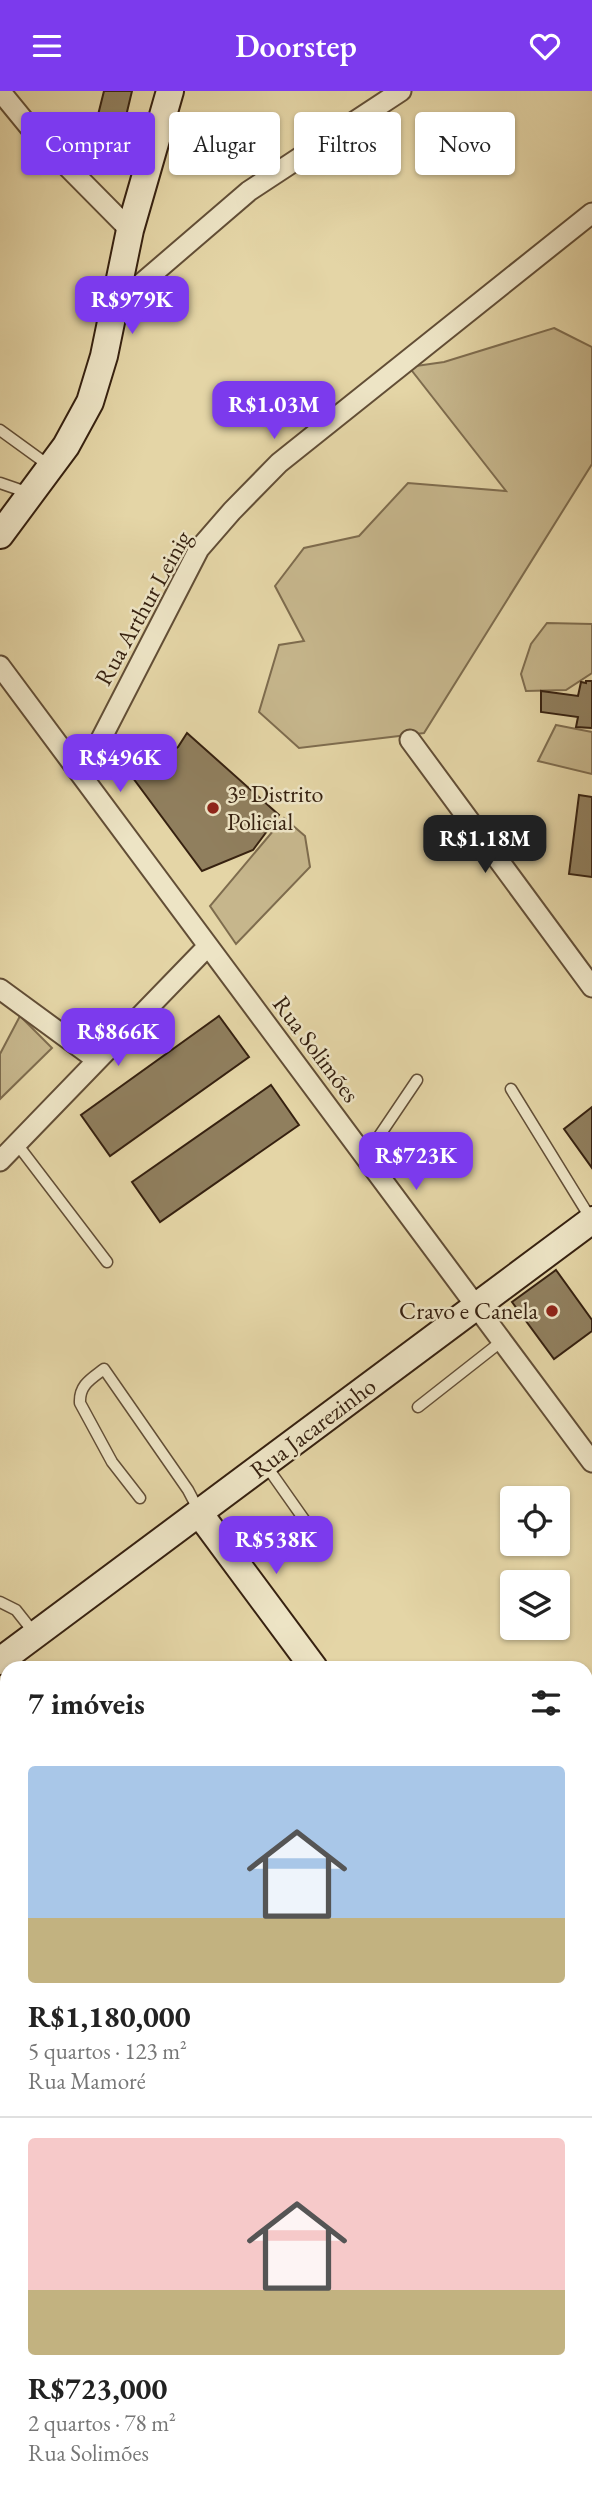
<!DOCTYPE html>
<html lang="pt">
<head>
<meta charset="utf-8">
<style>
  :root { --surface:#fff; --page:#f2f2f2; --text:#222; --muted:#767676; --line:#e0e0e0; --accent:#7c3aed }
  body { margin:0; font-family:"EB Garamond",serif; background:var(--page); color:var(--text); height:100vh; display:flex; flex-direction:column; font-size:26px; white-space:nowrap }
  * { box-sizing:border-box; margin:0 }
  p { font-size:23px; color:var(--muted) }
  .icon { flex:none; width:38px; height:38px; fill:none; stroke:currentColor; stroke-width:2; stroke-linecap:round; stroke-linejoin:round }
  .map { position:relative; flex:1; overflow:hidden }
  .drawer { position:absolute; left:0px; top:1570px; width:593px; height:842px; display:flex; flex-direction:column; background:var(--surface); border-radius:21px 21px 0 0; box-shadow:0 2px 5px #0004 }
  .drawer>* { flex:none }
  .guide { position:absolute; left:21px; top:21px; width:551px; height:63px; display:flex; gap:14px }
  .tools { position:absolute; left:500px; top:1395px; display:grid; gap:14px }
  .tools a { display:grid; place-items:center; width:70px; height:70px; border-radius:7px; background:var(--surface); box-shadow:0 2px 5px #0004; font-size:35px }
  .price { position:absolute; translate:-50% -60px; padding:0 16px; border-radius:14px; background:var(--accent); color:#fff; font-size:23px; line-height:46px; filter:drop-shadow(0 2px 4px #0008) }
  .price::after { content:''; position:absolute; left:50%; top:42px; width:21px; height:16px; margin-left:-10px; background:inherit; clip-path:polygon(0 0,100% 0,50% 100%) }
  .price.on { background:#222; color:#fff }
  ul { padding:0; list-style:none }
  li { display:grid; align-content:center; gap:14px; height:371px; padding:0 28px }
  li+li { border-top:2px solid var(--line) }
  li span { display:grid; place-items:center; height:217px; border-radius:7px; color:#555 }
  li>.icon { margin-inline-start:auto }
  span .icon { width:126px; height:126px; fill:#fffc; stroke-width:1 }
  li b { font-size:30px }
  h2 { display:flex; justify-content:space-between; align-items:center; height:84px; padding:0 28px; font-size:30px }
  .pill { padding:0 24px; border-radius:7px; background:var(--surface); box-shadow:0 2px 5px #0004; font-size:24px; line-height:63px }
  .pill.on { background:var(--accent); color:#fff }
  header { display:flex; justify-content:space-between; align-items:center; height:91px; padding:0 28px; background:var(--accent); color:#fff; font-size:32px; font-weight:600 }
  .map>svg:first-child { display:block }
  .green { fill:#c6b68c; stroke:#7e6c4e; stroke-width:2 }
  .building { fill:#907f5e; stroke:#362110; stroke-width:2 }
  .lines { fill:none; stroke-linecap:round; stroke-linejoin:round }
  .lane-casing { stroke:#624e36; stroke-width:13 }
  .street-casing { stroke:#624e36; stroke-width:23 }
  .secondary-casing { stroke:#362110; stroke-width:30 }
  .lane { stroke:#ede4c5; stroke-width:10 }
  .street { stroke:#ede4c5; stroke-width:19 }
  .secondary { stroke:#ede4c5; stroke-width:26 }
  .poi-dot { fill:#8f2418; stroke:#ede4c5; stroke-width:2.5 }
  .labels { text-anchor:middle; stroke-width:5; stroke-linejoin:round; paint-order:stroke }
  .street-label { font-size:24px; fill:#362110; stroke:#ede4c5 }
  .poi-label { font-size:24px; fill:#362110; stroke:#ede4c5; text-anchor:start }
</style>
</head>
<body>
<header><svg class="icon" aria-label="menu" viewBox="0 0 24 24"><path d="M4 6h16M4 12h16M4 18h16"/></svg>Doorstep<svg class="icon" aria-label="heart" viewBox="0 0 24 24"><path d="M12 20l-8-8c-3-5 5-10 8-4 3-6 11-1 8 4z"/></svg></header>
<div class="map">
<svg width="592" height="2410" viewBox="0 0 592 2410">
  <rect width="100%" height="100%" fill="#e4d5a6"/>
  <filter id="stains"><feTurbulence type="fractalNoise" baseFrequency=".00286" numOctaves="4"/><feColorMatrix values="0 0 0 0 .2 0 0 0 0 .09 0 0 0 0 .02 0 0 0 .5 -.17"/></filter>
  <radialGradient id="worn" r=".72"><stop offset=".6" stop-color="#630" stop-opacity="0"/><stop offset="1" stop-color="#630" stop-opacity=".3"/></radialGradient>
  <!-- green -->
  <path class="green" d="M554,237L592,256V373L424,642L299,657L259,621L279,554L304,550L275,495L304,457L359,445L408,392L506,400L409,276L444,271Z
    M547,532L592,533V582L566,599L526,600L521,583L531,553Z
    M556,634L592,641V683L538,670Z
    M284,727L305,745L310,776L236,853L210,815Z
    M20,925L52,957L0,1008V963Z"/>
  <!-- building -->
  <path class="building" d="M104,0H132L121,46L94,40Z
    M586,590H592V637L576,636L578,626L541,621V600L578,605L581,591L586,592Z
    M187,642L279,724L253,759L202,780L133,687L178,656Z
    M579,704L592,706V786L569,783Z
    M219,925L249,966L110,1065L81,1024Z
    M271,994L299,1034L160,1131L132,1091Z
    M592,1016V1077L564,1038Z
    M556,1179L592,1229V1240L554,1268L512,1211Z"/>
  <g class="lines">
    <!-- lane casing -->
    <g class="lane-casing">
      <path id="lane" d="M0,339L51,376
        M0,392L29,402
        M511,998L591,1128
        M17,1053L107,1171
        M365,1066L417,989
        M418,1316L502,1250
        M265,1373L315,1444
        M140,1407L112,1371L80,1312C79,1294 91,1288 104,1278L188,1399L199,1420
        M0,1511L16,1519L35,1543
        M237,2410L245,2404"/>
    </g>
    <!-- street casing -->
    <g class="street-casing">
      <path id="street" d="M0,0L36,44L130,139
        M114,216L249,100L401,0
        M0,575L592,1371
        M410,649L592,896
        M82,685L199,458L232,420L279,372L592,122
        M0,898L97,969
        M0,1070L208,855"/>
    </g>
    <!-- secondary casing -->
    <g class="secondary-casing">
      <path id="secondary" d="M0,444L66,355L90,311L104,265L130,139L170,0
        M199,1422L314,1577
        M0,1570L592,1129
        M586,1614L592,1610
        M0,1722L7,1732
        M586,1943L592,1951
        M586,1989L592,1985
        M0,2046L7,2041
        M0,2188L7,2198
        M160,2404L164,2410
        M500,2404L504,2410
        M17,2410L24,2404"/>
    </g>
    <!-- lane -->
    <use href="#lane" class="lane"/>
    <!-- street -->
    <use href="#street" class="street"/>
    <!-- secondary -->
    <use href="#secondary" class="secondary"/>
  </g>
  <!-- markers -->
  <g class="poi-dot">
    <circle cx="213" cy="717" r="7"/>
    <circle cx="552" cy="1220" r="7"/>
  </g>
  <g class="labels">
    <!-- street labels -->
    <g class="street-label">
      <text transform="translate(143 517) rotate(-61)" y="8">Rua Arthur Leinig</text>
      <text transform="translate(316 958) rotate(53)" y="8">Rua Solimões</text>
      <text transform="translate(313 1337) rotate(-37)" y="8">Rua Jacarezinho</text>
    </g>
    <!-- poi labels -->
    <g class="poi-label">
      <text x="227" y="711">3º Distrito<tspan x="227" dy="28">Policial</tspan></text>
      <text x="538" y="1228" text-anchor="end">Cravo e Canela</text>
    </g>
  </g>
  <rect width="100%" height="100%" filter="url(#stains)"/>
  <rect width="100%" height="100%" fill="url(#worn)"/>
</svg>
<div class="tools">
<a><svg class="icon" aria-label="locate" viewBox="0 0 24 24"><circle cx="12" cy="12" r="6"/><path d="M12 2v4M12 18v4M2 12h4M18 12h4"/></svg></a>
<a><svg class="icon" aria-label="layers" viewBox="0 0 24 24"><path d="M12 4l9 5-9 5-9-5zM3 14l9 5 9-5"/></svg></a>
</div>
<b class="price" style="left:132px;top:245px">R$979K</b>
<b class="price" style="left:274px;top:350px">R$1.03M</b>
<b class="price" style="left:120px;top:703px">R$496K</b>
<b class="price on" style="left:485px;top:784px">R$1.18M</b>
<b class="price" style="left:118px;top:977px">R$866K</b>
<b class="price" style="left:416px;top:1101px">R$723K</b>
<b class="price" style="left:276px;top:1485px">R$538K</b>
<div class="guide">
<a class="pill on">Comprar</a>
<a class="pill">Alugar</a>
<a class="pill">Filtros</a>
<a class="pill">Novo</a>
</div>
<section class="drawer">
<h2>7 imóveis<svg class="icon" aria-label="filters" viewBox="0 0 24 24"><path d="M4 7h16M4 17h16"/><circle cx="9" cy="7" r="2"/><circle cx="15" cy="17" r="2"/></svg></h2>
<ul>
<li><span style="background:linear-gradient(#a9c7e8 70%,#c2b280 0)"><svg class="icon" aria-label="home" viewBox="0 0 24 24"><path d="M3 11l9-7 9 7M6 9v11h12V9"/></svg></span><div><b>R$1,180,000</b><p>5 quartos · 123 m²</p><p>Rua Mamoré</p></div></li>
<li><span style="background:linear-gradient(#f6c9c9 70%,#c2b280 0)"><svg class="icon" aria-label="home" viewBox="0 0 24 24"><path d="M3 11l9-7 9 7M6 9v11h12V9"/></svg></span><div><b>R$723,000</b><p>2 quartos · 78 m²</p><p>Rua Solimões</p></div></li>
</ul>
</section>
</div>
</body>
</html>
